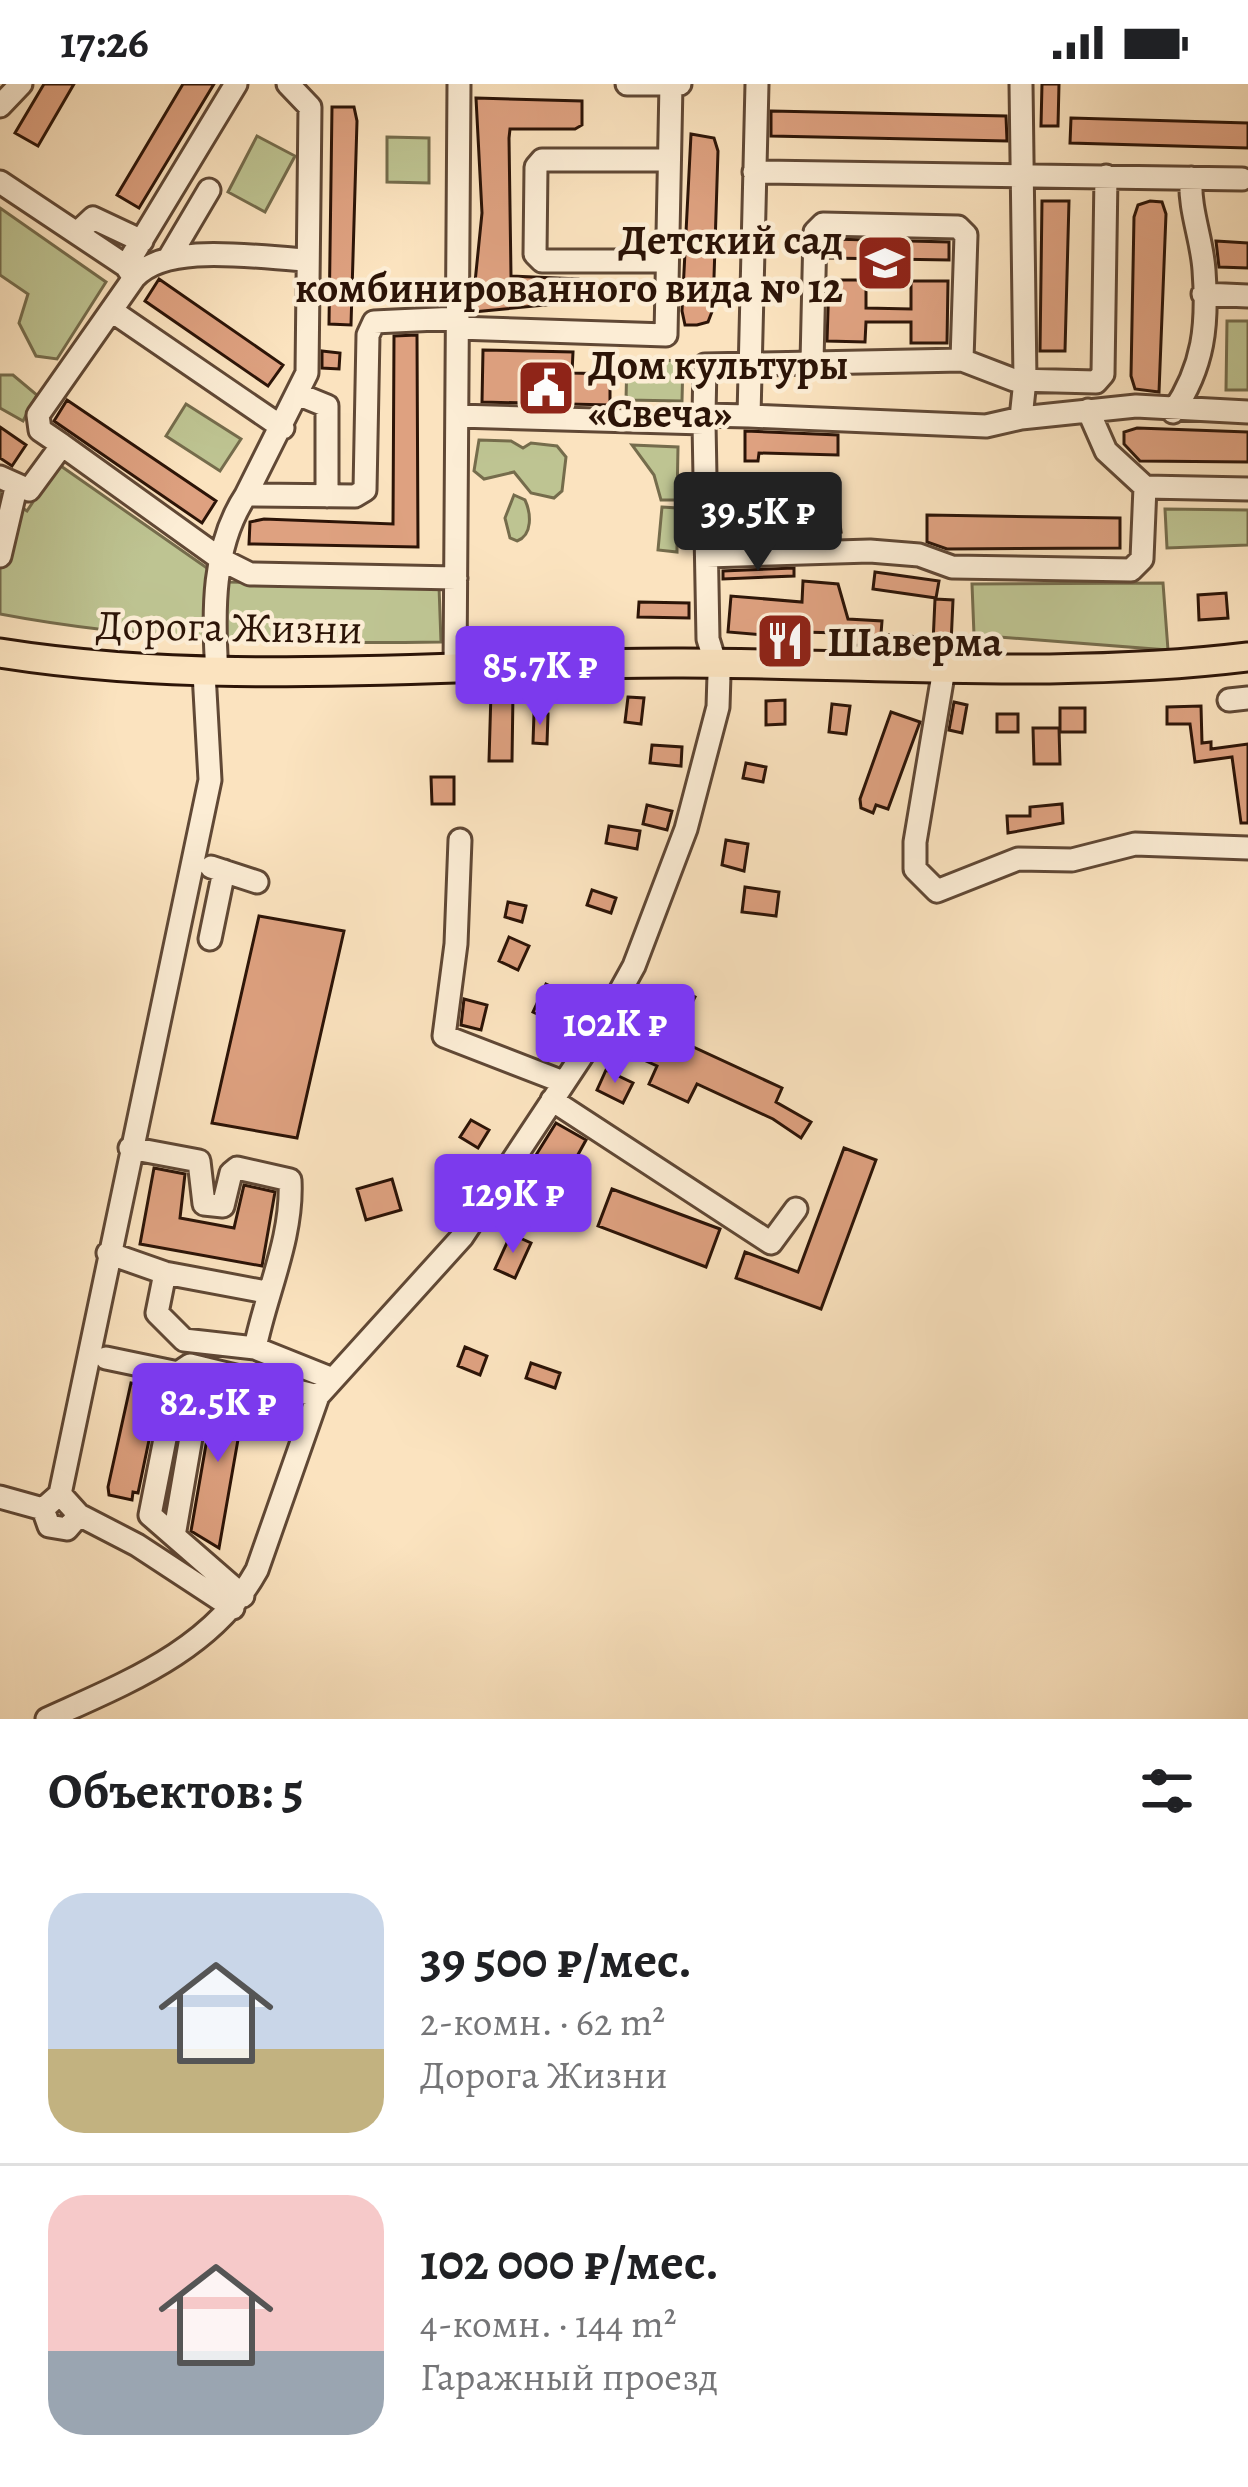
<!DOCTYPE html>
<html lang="ru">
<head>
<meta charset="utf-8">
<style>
  :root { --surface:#fff; --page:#f2f2f2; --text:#202124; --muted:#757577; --line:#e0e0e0; --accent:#7c3aed }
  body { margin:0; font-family:Alegreya,serif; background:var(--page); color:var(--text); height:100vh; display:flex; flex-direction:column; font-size:45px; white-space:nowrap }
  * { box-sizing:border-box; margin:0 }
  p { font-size:39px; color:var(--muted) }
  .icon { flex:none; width:66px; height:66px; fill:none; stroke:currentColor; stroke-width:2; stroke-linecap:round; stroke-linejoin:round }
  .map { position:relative; height:1635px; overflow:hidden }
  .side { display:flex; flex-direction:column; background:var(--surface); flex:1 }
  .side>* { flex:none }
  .price { position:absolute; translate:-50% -102px; padding:0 27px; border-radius:12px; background:var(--accent); color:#fff; font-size:39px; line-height:78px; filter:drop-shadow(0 3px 6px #0008) }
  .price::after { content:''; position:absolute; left:50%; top:72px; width:36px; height:27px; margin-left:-18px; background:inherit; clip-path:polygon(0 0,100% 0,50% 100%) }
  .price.selected { background:#222; color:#fff }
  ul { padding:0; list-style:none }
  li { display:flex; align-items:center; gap:36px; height:300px; padding:0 48px }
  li+li { border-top:3px solid var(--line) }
  li span { display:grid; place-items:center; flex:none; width:336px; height:240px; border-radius:36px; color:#555 }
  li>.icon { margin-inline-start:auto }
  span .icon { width:144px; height:144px; fill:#fffc; stroke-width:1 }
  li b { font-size:51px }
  h2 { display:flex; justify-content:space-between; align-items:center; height:144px; padding:0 48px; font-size:51px }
  .status { display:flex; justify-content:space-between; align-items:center; height:84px; padding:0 60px; background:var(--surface); direction:ltr }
  .status svg { height:33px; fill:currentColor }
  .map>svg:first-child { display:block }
  .green { fill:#bec492; stroke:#756c4c; stroke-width:3 }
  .building { fill:#dea180; stroke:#2c1407; stroke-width:3 }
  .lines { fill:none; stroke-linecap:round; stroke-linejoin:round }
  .minor-casing { stroke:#604835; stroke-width:27 }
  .major-casing { stroke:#2c1407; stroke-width:33 }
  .minor { stroke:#fcedd5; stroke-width:21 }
  .major { stroke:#fbe3bf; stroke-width:27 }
  .labels { text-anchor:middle; stroke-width:9; stroke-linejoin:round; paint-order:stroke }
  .poi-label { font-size:42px; font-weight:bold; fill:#2c1407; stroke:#fcedd5; text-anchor:start }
  .street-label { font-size:42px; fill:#2c1407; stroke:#fcedd5 }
</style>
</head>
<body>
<div class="status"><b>17:26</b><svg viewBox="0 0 49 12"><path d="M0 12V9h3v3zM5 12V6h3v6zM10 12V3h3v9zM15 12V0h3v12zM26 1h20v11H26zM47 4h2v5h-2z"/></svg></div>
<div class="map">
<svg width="1248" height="1635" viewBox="0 0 1248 1635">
  <rect width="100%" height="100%" fill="#fbe3bf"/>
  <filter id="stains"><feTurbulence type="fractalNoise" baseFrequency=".00167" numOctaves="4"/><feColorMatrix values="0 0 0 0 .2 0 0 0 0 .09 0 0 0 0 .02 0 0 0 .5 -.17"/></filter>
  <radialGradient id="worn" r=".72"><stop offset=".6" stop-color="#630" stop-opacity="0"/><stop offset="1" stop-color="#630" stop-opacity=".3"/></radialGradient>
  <!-- green -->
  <path class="green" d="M257,52L295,72L265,128L228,108Z
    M387,53L429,54V99L387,98Z
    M0,124L106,198L57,275L36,272L19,239L28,210L0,191Z
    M1227,237H1248V306H1226Z
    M627,275L683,277L682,317L626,316Z
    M0,291H13L37,311L23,337L0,324Z
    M186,320L241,355L220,387L166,352Z
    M479,356L511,357L523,364L531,359L557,362L566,373L562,407L554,414L531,409L514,388L484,395L474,387Z
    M632,361L678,363L677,416H661L654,391Z
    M58,380L227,498L439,502L441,558C291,560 147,558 0,530V409L27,427Z
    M514,411L525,416C531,429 533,451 517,457L510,454L505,434Z
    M662,423L677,424V468L658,466Z
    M1165,425L1248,426V461L1167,464Z
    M1163,499L1168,566L974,551L972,500Z
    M189,1292L192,1294L169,1441L157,1434L182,1295Z"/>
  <!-- building -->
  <path class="building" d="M44,0H74L38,62L15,49Z
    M183,0H214L139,124L117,111Z
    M1042,0H1059L1058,42H1041Z
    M476,14L582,17V41L575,45H510L509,54L511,192L578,195V218L472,228L482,129Z
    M332,23H354L357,37L351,241L329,240Z
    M771,27L1006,32L1007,57L771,52Z
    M1071,34L1248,39V64L1070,59Z
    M691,50L714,54L718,67L713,225L708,238L697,241H685L682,227Z
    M1042,117H1069L1065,267H1040Z
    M1150,117L1162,118L1166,130L1159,308L1135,305L1131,292L1134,133L1138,121Z
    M830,155L949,158V176L829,174Z
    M1216,157L1248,159V184L1219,183Z
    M159,195L283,281L268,302L145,217Z
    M829,196H866V224L911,225V197H948L947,259H911V238H866L865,258L827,257Z
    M417,251L418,463L249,460L250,438L264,435L393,440L394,252Z
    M483,266L573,268L572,289L610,290V321L482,318Z
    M322,267L340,269L339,285L322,284Z
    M67,316L216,417L202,439L54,337Z
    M0,343L26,361L12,382L0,374Z
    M1137,344L1248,348V378L1140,377L1124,360V348Z
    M745,347L838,351V371L759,369L758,377H745Z
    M740,409L743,437L839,430L841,448L721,457L720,411Z
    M927,431L1120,434V464L947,465L927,458Z
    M794,484V492L723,495V487Z
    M875,488L939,497L936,514L873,505Z
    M803,497L838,500L848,535L882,537L881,550L919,553V562L848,561L842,549L800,548L799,554L728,548L731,512L802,518Z
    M1226,509L1228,534L1199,536L1198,511Z
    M935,515L953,516L951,560L933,559Z
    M639,518L689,519V534L638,533Z
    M491,608L513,609L512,677H489Z
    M628,613L644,614L641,640L625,638Z
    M785,616V640L766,641V617Z
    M954,618L967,621L962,649L949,646Z
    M832,620L850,622L846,650L829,648Z
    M1201,622L1202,659L1211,658V665L1248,660V739H1241L1232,673L1195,678L1190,640H1167V623Z
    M1060,624H1085V648H1060Z
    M891,628L920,638L888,725L876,721L873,729L861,724L860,715Z
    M534,629L548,630L547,660L533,659Z
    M997,630H1018V648H997Z
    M1033,644H1059L1060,680H1034Z
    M652,661L682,663L681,682L650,679Z
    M746,679L766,683L763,698L743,694Z
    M431,693H454V720H432Z
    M1062,720L1063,739L1008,749L1007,732H1030V723Z
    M647,721L672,727L667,746L643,740Z
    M609,742L640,747L637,765L606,759Z
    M726,756L748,760L744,787L722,781Z
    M745,803L779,808L776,832L742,828Z
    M592,806L616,814L611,829L587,821Z
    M508,818L526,822L522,838L505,833Z
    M259,832L344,847L297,1054L212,1039Z
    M509,853L529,862L518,886L499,877Z
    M546,900L561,907L548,935L533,928Z
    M678,904L695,913L674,954L782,1004L776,1018L811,1038L801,1054L773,1035L697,1000L688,1018L649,1000L657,982L613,962L626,932L657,946Z
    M464,915L487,921L481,946L461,941Z
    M606,986L633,999L623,1019L597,1006Z
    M471,1036L489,1046L478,1064L460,1053Z
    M556,1039L586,1056L569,1087L574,1090L557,1118L521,1095Z
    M844,1064L876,1076L821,1225L736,1194L745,1168L798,1188Z
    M154,1084L185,1090L180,1134L234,1144L244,1101L275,1108L262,1182L140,1160Z
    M392,1095L401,1126L366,1136L357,1105Z
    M612,1105L720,1145L706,1183L598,1142Z
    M511,1150L531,1159L515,1194L495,1185Z
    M465,1263L487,1272L480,1291L458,1282Z
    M531,1279L560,1289L555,1304L526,1294Z
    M131,1299L154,1303L152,1312L158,1313L138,1409L133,1408L132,1416L109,1411L108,1403Z
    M216,1303L246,1310L219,1464L191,1447Z"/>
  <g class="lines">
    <!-- minor casing -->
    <g class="minor-casing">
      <path id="minor" d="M627,0H680
        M0,22L21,0
        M754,88L1242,95
        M0,98L126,182L134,194L38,331L40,346L62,361L29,406L0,393
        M77,149L93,134L142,157
        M170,172L209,106
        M667,177H542L535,170L536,83L542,76H669
        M126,182L236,0
        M134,194C166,157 260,174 307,176
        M1203,210L1248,212
        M112,227L283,344
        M458,244L666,251L671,0
        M962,276L1014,296L1096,298L1103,290L1106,92
        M300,311L327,322V412
        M1088,326L1106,367L1145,403
        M1173,328C1204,282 1208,241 1204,186C1202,155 1189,126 1191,94
        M704,331L705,281L962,276L966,151L958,143L823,140L815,148L812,278
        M457,332L704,339V331L749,332L757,0
        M749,332L986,342L1021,334L1025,296L1021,0
        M1021,334L1136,322L1248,328
        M62,361L222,476L250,490L456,494
        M246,411L307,289L310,23L288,0
        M0,472L16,404
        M707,472L870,467L919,471L952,483L1131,486L1142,475L1145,403L1248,405
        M944,585L915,758V785L937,807L1018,775L1072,776L1135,760L1248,764
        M455,586L459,0
        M217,589C213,529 212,462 246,411L355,412L365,406L368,251L374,238L458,234
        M1229,616L1248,614
        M460,756L456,860L444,952L563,998
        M211,783L257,798
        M210,855L224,787
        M552,1016L771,1159L796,1125
        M130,1064L199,1077L204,1120L223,1122L231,1089L237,1084L290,1096C293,1154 266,1209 255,1264
        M108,1169L165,1189L266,1208
        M165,1189L157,1229L184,1256L255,1264L330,1294
        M106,1274L178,1289
        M60,1410L79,1431L67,1445L49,1442L43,1425L60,1410L210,696L204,589
        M0,1413L43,1425
        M79,1431L137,1461L233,1524
        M174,1452L203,1284
        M243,1512L150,1431L178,1289L190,1281L318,1312
        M47,1635C126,1599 213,1566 257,1486L318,1312L462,1153L597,949L634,882L686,745L718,623L719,591L708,555L704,339"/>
    </g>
    <!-- major casing -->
    <g class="major-casing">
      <path id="major" d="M0,569C227,605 454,578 683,579C871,579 1060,596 1248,573"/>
    </g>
    <!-- minor -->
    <use href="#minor" class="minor"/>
    <!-- major -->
    <use href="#major" class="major"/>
  </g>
  <!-- icons -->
  <defs>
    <g id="school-square" transform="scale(3)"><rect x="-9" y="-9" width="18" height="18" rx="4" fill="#8f2418" stroke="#fcedd5"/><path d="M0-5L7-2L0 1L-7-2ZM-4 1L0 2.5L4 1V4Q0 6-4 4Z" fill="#fff"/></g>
    <g id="civic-square" transform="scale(3)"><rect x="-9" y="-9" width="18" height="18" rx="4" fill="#8f2418" stroke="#fcedd5"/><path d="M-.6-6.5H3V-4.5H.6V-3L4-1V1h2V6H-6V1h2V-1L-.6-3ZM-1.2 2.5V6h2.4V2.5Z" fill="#fff"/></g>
    <g id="restaurant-square" transform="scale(3)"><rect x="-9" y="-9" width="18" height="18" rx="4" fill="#8f2418" stroke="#fcedd5"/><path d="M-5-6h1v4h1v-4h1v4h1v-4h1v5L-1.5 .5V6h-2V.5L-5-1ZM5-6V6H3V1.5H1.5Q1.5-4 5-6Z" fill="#fff"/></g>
  </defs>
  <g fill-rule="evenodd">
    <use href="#school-square" x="885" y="179"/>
    <use href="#civic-square" x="546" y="304"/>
    <use href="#restaurant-square" x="785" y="557"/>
  </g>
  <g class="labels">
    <!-- poi labels -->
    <g class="poi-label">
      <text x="843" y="170" text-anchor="end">Детский сад<tspan x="843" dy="48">комбинированного вида № 12</tspan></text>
      <text x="588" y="295">Дом культуры<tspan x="588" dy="48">«Свеча»</tspan></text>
      <text x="827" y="572">Шаверма</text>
    </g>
    <!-- street labels -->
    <g class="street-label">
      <text transform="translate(229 542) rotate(1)" y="15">Дорога Жизни</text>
    </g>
  </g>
  <rect width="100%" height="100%" filter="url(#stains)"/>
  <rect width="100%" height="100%" fill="url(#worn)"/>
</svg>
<b class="price selected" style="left:758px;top:490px">39.5K ₽</b>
<b class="price" style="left:540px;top:644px">85.7K ₽</b>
<b class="price" style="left:615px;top:1002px">102K ₽</b>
<b class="price" style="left:513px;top:1172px">129K ₽</b>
<b class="price" style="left:218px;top:1381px">82.5K ₽</b>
</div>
<section class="side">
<h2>Объектов: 5<svg class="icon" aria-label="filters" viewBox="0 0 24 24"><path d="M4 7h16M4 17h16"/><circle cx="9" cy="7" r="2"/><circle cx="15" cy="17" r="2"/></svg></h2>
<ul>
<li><span style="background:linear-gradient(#c9d6e8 65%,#c2b280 0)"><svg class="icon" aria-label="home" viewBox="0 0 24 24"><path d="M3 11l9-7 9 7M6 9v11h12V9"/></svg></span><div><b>39 500 ₽/мес.</b><p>2-комн. · 62 m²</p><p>Дорога Жизни</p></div></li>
<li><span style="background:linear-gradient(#f6c9c9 65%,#9aa5b1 0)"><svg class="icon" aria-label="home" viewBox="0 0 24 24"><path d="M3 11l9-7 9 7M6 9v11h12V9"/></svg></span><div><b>102 000 ₽/мес.</b><p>4-комн. · 144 m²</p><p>Гаражный проезд</p></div></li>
</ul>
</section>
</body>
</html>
